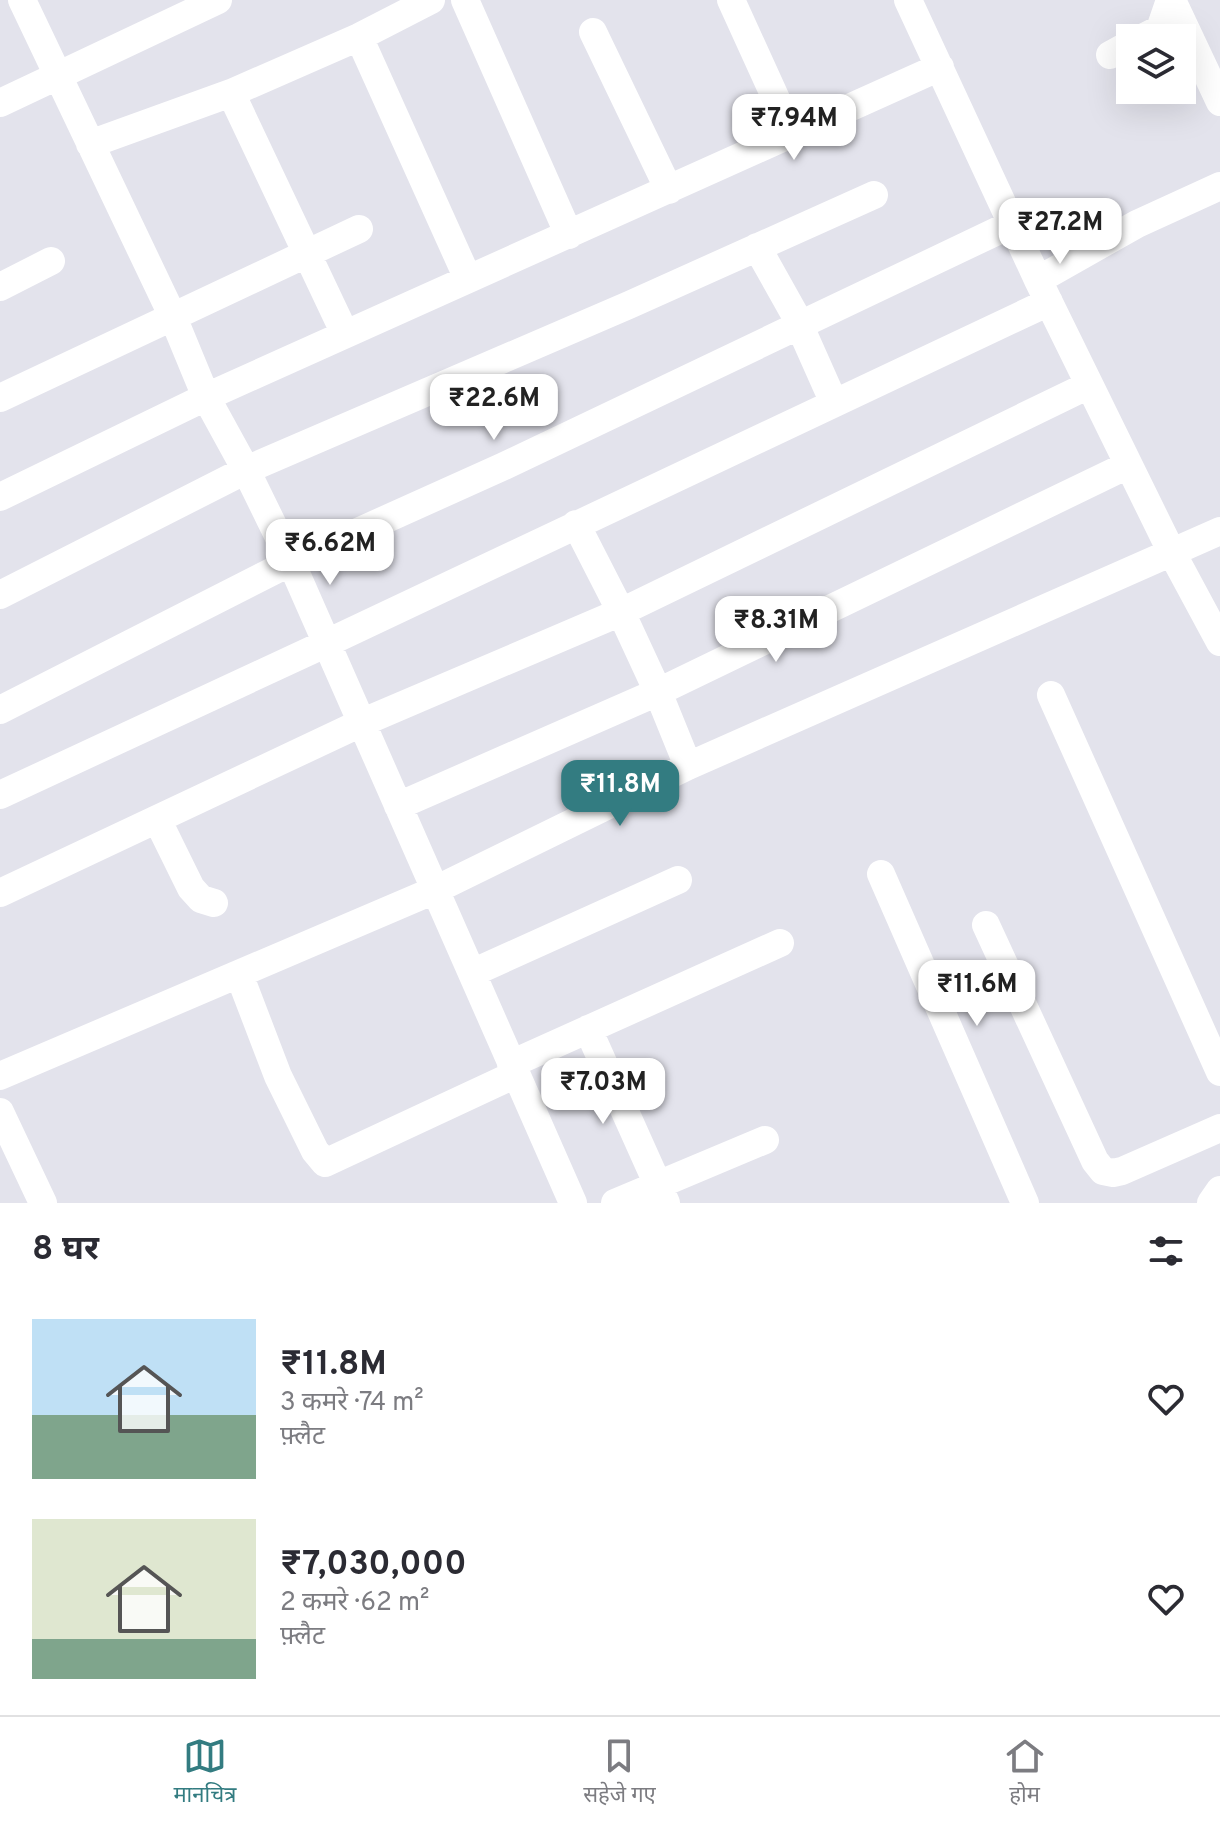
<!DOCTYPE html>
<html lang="hi">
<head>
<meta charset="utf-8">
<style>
  :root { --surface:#fff; --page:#f2f2f3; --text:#2b2b33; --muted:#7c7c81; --line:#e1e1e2; --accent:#337c81 }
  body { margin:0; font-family:Overpass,"Noto Sans Devanagari",sans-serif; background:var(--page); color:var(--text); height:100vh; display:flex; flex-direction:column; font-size:30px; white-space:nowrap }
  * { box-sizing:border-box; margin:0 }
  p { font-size:26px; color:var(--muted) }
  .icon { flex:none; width:44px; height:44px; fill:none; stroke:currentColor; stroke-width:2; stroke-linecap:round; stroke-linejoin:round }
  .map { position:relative; height:1203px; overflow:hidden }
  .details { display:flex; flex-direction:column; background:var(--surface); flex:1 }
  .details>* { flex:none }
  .tools { position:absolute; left:1116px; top:24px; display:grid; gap:16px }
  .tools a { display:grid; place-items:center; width:80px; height:80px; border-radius:0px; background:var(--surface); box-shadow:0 8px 32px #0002; font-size:40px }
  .price { position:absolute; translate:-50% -68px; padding:0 18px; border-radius:16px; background:#fff; color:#222; font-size:26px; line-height:52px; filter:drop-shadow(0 2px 4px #0008) }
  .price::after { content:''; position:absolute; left:50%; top:48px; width:24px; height:18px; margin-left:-12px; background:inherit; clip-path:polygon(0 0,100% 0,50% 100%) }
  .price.on { background:var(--accent); color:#fff }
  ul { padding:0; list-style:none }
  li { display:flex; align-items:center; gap:24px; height:200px; padding:0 32px }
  li span { display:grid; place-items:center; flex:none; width:224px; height:160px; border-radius:0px; color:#555 }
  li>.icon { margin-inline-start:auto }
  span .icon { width:96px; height:96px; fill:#fffc; stroke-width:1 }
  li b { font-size:34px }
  h2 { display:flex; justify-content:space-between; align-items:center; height:96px; padding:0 32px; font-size:34px }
  .tab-bar { display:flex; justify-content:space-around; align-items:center; height:112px; border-top:2px solid var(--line); background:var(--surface); font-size:22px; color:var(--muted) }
  .tab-bar a { display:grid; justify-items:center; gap:4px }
  .tab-bar .on { color:var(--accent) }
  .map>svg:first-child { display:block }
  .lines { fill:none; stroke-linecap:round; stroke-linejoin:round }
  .minor { stroke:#fff; stroke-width:28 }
</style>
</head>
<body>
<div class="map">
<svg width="1220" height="1203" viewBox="0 0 1220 1203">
  <rect width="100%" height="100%" fill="#e3e3ec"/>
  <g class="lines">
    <!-- minor -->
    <path class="minor" d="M22,0L173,317L206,397L246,470L291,562L573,1203
      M465,0L569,235
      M731,0L792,134
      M908,0L1038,280L1171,551L1220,642
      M1172,0L1220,102
      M593,32L669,190
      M359,37L468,279
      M1142,38L1160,29L1170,0
      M1110,55L1130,44
      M231,93L345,334
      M0,103L218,0
      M90,144L231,93L359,37L431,0
      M757,247L794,313L834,403
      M1038,280L1137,224L1220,186
      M0,287L51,261
      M0,398L359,229
      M0,497L206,397L940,67
      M576,524L621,612L658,692L688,766
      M0,595L246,470L629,305L874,195
      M1051,695L1220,1072
      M0,710L291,562L502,467L1012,224
      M0,795L327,643L1049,302
      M398,806L658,692L1128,465
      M157,819L191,888L201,899L214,903
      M881,874L1025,1203
      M0,893L361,723L621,612L1089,385
      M986,925L1095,1161L1103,1171L1113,1173L1122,1171L1220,1128
      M472,973L678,880
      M239,974L278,1076L315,1151L325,1163L514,1075L511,1064L780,943
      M588,1029L666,1203
      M0,1076L435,890L688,766L1220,531
      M0,1112L43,1203
      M615,1203L765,1140
      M1211,1203L1220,1190"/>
  </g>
</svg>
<div class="tools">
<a><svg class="icon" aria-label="layers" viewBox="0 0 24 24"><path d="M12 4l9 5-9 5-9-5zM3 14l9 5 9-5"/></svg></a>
</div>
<b class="price" style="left:794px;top:162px">₹7.94M</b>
<b class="price" style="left:1060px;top:266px">₹27.2M</b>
<b class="price" style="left:494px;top:442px">₹22.6M</b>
<b class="price" style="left:330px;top:587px">₹6.62M</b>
<b class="price" style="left:776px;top:664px">₹8.31M</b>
<b class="price on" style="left:620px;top:828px">₹11.8M</b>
<b class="price" style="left:977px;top:1028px">₹11.6M</b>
<b class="price" style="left:603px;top:1126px">₹7.03M</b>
</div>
<section class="details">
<h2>8 घर<svg class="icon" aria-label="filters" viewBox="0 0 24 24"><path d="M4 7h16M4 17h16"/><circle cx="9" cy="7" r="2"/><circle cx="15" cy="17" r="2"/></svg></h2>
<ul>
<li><span style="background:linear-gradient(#bfe0f5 60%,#7fa58c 0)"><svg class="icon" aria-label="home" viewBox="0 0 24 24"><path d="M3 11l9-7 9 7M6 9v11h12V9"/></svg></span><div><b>₹11.8M</b><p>3 कमरे · 74 m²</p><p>फ़्लैट</p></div><svg class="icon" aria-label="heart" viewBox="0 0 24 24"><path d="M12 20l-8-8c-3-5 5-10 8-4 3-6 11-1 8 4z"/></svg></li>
<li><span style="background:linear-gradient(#dfe7d0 75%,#7fa58c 0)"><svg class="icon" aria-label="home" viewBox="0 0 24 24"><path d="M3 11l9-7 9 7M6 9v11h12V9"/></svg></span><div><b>₹7,030,000</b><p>2 कमरे · 62 m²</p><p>फ़्लैट</p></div><svg class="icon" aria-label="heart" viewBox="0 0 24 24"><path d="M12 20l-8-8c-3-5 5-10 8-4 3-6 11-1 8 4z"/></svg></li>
</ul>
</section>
<nav class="tab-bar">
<a class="on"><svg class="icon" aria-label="map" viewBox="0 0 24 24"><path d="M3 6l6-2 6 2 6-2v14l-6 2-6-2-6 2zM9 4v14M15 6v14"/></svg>मानचित्र</a>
<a><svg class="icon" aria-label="saved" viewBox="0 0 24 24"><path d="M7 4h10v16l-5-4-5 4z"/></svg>सहेजे गए</a>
<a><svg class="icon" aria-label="home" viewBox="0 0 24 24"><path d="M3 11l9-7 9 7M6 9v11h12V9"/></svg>होम</a>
</nav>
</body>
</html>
